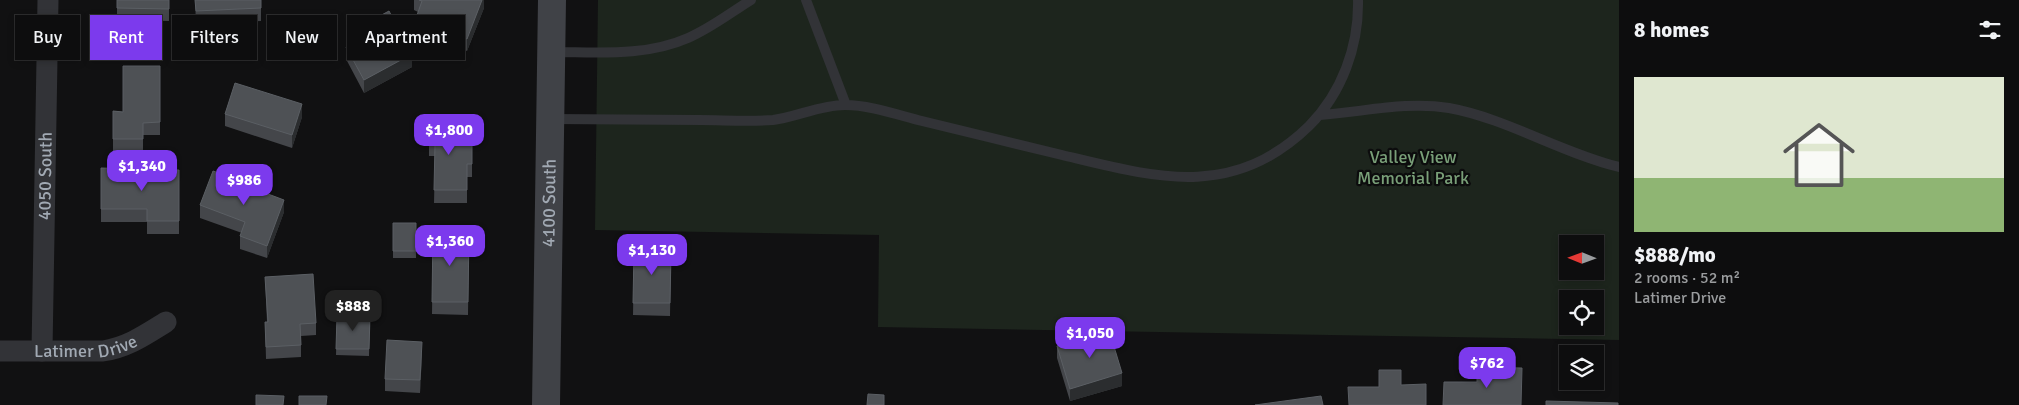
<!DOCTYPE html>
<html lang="en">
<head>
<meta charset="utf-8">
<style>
  :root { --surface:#0d0d0e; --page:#161617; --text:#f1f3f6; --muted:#9a9c9e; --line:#2d2d2e; --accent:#7c3aed }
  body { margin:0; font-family:Signika,sans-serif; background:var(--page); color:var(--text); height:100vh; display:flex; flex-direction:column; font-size:19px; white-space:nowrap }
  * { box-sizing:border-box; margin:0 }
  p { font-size:16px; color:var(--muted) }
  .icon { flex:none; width:28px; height:28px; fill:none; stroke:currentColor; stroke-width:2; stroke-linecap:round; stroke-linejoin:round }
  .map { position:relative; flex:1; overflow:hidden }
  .sheet { display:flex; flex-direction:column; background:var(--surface); width:400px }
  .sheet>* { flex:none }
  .top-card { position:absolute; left:15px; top:15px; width:475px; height:45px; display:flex; gap:10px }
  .needle { width:32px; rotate:271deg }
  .fabs { position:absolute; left:1559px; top:235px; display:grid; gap:10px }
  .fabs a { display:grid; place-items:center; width:45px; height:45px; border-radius:0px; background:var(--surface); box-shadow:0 2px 8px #0003,0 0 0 1px var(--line); font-size:25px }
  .price { position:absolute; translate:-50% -42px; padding:0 11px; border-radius:10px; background:var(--accent); color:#fff; font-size:16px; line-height:32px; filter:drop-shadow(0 1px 2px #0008) }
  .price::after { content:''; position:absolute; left:50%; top:30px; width:15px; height:11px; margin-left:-8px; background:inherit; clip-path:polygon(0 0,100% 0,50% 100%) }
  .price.current { background:#222; color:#fff }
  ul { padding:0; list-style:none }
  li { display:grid; align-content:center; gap:10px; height:265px; padding:0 15px }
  li span { display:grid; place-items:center; height:155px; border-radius:0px; color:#555 }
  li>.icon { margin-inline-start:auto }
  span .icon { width:90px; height:90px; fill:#fffc; stroke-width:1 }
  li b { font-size:21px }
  h2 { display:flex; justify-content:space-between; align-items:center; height:60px; padding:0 15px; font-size:21px }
  .tag { padding:0 18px; border-radius:0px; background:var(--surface); box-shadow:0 2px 8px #0003,0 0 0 1px var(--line); font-size:18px; line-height:45px }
  .tag.current { background:var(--accent); color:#fff }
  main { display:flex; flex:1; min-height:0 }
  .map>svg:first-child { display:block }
  .green { fill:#1d251d; fill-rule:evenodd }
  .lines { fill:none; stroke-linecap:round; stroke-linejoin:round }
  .lane { stroke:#323337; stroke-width:10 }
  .street { stroke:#323337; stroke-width:21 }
  .secondary { stroke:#404247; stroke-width:28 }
  .wall { fill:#44464a }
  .shaded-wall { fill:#2b2d2f }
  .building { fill:#4e5155; stroke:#5b5f64 }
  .labels { text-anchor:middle; stroke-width:4.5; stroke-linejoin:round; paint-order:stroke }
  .park-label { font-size:18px; fill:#799f78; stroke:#0c0c0d }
  .street-label { font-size:18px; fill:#a1a9b3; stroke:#0c0c0d }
</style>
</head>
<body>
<main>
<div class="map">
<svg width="1619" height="405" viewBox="0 0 1619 405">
  <rect width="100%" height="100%" fill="#111112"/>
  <!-- green -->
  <path class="green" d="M598,0H1619V340L878,327L879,235L595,230ZM1568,244H1595V271H1568ZM1568,299H1595V326H1568Z"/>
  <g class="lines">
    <!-- lane -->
    <path class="lane" d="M806,0L846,105
      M552,52C597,52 645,57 688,38C711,28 730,13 751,0
      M1320,115C1364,112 1406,101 1449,108C1505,118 1562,153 1619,167
      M551,119C600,119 649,120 699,120C723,120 749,122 773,120C797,117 820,105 845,105C870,105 898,115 922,121C969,132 1015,144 1062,155C1154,177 1232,201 1309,126C1342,93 1359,46 1358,0"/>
    <!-- street -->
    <g class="street">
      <path id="s1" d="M0,351H103C128,347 145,335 166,322"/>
      <path id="s2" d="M42,351L48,0"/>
    </g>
    <!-- secondary -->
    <path class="secondary" id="s3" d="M546,405L552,0"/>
  </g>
  <!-- wall -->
  <path class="wall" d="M117,0H169V21L117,20Z
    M195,0H261V21L196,24Z
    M414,0H484V8L467,51L416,30V18L418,12L414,10Z
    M363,25L412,67L364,93L346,59V47L363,37Z
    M160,66V135H143V152H113V111L123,112Z
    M225,114L302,117L292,148L225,126Z
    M429,119L456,142H472V177H467V203H434L435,156H429Z
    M101,168L179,170V234H147V222H101Z
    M261,191L284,212L267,258L240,249V236L242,233L200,218V205Z
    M393,223H416V258H393Z
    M433,232H469L468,315L432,314Z
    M634,252L671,253L670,316L633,315Z
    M265,277L316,323V335L301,336V357L266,359L265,322H267Z
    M337,316H370L369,356L336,355Z
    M1057,346L1122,386L1070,401L1057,358Z
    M422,354L420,393L385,391V379Z"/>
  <!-- shaded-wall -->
  <path class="shaded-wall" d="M482,0H484V8L467,51V39Z
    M412,54V67L364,93V80Z
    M302,104V117L292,148V135Z
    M284,200V212L267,258V246Z
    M422,342V354L420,393V380Z
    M1122,373V386L1070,401V389Z"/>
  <!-- building -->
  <path class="building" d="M117,0H169V9L117,8Z
    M195,0H261V8L196,11Z
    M419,0H482L467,39L416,18L422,1Z
    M389,11L412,54L364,80L346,47L368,35L363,25Z
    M123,66H160V122L143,123V139H113V111L123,112Z
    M235,83L302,104L292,135L225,114Z
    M429,119H456V142H472V164H467V190H434L435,144H429Z
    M101,168L179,170V221H147V209H101Z
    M213,171L261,188L260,191L284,200L267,246L240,236L245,222L200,205Z
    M393,223H416V251H393Z
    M433,232H469L468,302H432Z
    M643,247H669L671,253L670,303H633L634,252L643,253Z
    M313,274L316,323L300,324L301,345L266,347L265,322H268L265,277Z
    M337,316H370L369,349H336Z
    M1109,330L1122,373L1070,389L1057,346Z
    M387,340L422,342L420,380L385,379Z
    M1477,367L1522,368L1521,405H1443L1444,382H1477Z
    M1379,370H1401V385L1426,384V405H1349L1348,387H1379Z
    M868,394L884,395V405H867Z
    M256,395L284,396L283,405H256Z
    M299,396H327L326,405H299Z
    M1321,396L1323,405H1255Z
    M1546,401L1618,403V405H1546Z"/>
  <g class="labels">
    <!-- park labels -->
    <g class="park-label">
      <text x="1413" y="163">Valley View<tspan x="1413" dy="21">Memorial Park</tspan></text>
    </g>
    <!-- street labels -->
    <g class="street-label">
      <text dy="6" stroke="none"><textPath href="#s2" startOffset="175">4050 South</textPath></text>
      <text dy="6" stroke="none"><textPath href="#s3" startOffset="202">4100 South</textPath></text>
      <text dy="6" stroke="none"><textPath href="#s1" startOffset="86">Latimer Drive</textPath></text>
    </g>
  </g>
</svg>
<div class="fabs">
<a><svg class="needle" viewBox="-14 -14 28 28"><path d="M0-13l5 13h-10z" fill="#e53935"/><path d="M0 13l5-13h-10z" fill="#9a9c9e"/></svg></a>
<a><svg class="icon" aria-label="locate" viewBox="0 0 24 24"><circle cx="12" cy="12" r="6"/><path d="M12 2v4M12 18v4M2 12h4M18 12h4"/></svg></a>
<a><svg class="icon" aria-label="layers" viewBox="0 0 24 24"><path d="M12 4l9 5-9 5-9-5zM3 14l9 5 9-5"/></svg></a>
</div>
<b class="price" style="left:449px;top:156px">$1,800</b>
<b class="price" style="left:142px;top:192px">$1,340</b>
<b class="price" style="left:244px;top:206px">$986</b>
<b class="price" style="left:450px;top:267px">$1,360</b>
<b class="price" style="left:652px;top:276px">$1,130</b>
<b class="price current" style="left:353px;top:332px">$888</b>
<b class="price" style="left:1090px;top:359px">$1,050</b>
<b class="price" style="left:1487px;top:389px">$762</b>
<div class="top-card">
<a class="tag">Buy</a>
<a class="tag current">Rent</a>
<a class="tag">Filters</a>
<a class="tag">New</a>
<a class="tag">Apartment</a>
</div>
</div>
<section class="sheet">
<h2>8 homes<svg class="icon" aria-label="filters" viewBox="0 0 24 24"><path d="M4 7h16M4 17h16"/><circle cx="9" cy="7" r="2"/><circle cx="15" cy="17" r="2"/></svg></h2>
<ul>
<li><span style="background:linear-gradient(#dfe7d0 65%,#8fb573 0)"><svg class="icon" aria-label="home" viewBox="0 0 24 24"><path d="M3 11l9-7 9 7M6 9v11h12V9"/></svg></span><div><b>$888/mo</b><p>2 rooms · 52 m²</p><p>Latimer Drive</p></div></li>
</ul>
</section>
</main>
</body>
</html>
